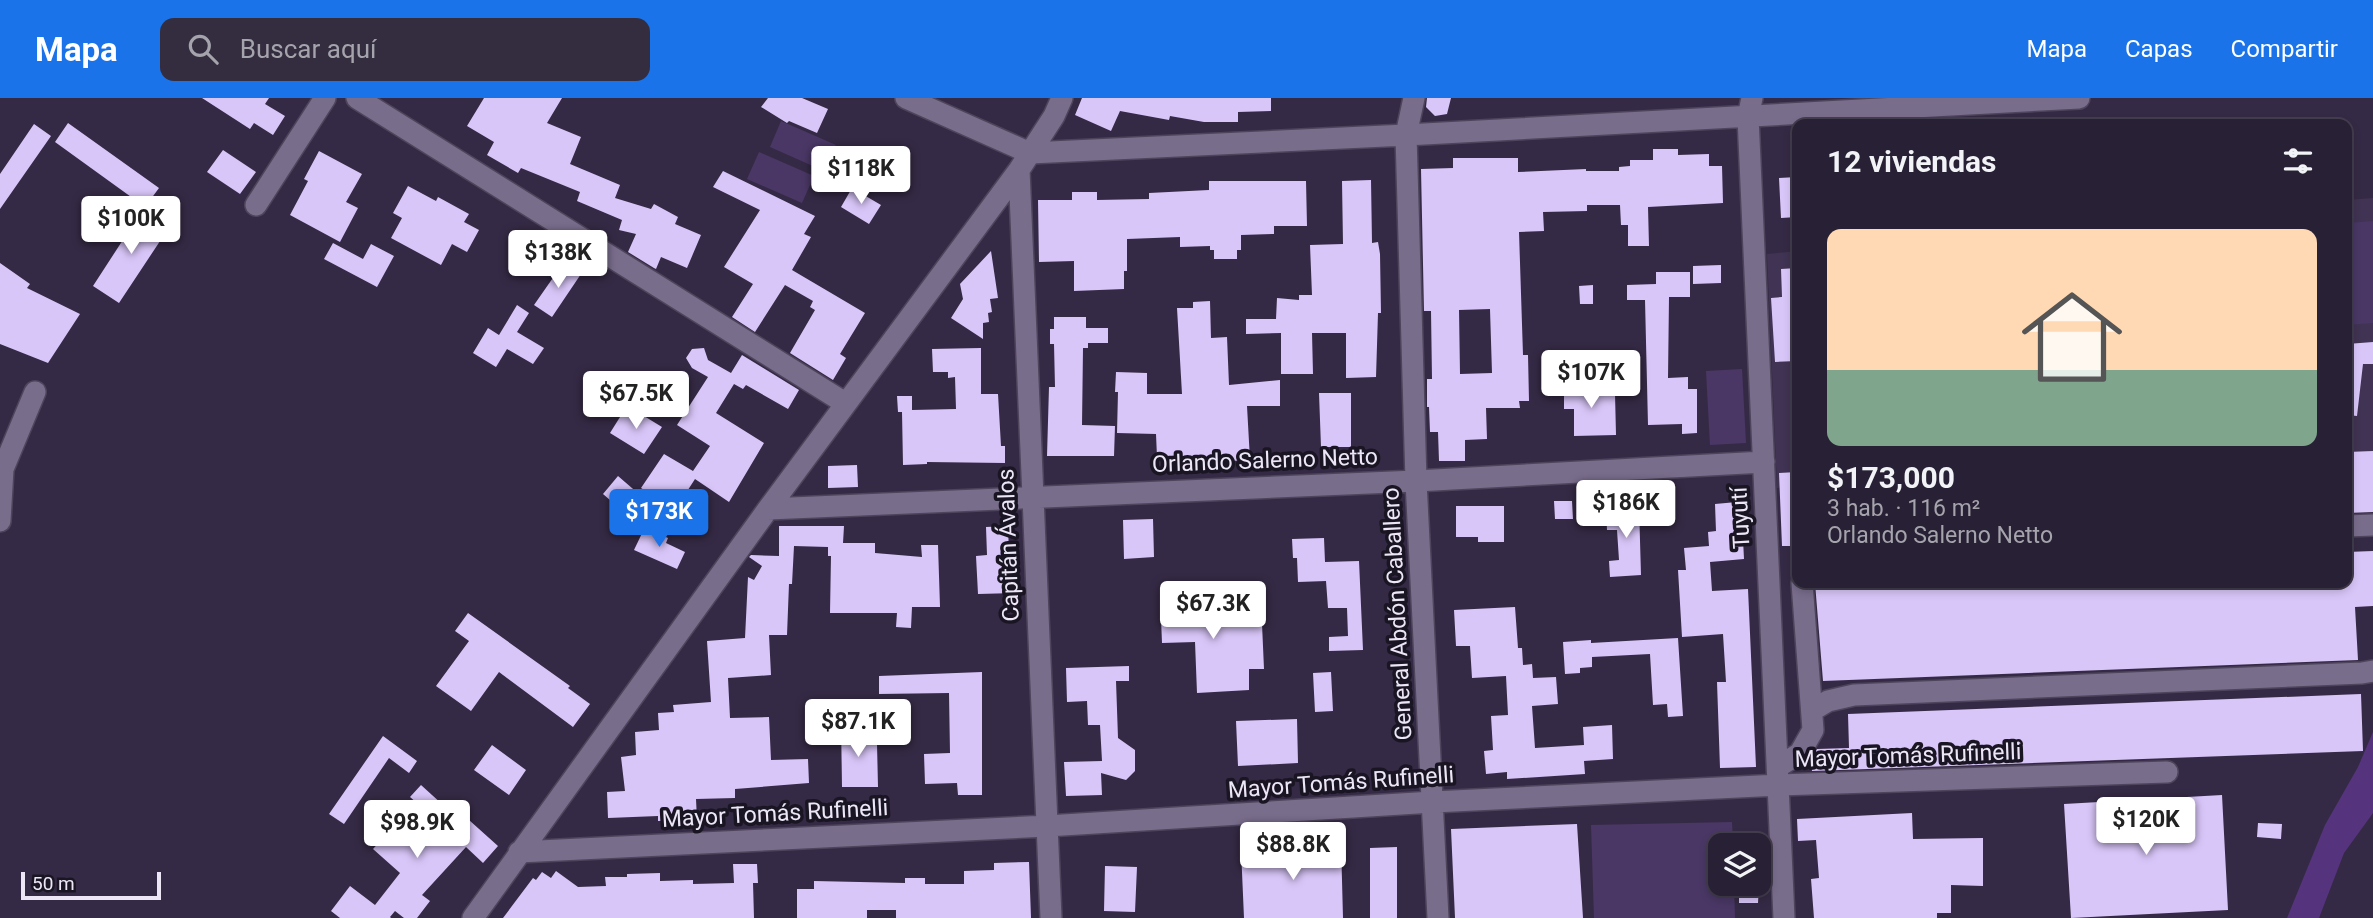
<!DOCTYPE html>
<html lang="es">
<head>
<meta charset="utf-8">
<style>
  :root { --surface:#282034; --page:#342d40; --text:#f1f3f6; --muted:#a5a3ac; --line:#443e4f; --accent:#1a73e8 }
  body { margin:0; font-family:Roboto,sans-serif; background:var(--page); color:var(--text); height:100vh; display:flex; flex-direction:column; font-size:26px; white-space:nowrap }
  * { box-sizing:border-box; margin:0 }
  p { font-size:23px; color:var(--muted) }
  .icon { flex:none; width:38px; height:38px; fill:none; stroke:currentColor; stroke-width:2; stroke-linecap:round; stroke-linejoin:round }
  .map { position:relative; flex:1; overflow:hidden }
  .sheet { position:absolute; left:1792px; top:21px; width:560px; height:469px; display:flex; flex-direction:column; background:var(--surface); border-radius:14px; box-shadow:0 4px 10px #0003,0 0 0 2px var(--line) }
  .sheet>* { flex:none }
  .controls { position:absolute; left:1708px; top:735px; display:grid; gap:14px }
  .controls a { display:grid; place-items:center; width:63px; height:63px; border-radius:14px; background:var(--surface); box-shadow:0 4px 10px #0003,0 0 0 2px var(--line); font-size:35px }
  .scale { position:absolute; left:21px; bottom:18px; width:140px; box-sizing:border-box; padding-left:7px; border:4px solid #ece6f7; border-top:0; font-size:19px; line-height:24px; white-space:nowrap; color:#ece6f7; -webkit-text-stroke:5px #1a1522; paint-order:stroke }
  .price { position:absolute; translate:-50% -60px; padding:0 16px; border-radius:7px; background:#fff; color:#222; font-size:23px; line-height:46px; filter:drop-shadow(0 2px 4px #0008) }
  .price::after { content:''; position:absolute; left:50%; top:42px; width:21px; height:16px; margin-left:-10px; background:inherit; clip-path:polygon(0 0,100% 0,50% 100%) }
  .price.selected { background:var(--accent); color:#fff }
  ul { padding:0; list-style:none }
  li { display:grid; align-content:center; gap:14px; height:371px; padding:0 35px }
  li+li { border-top:2px solid var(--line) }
  li span { display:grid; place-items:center; height:217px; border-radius:14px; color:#555 }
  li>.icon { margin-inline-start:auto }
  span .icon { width:126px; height:126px; fill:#fffc; stroke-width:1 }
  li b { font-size:30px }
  h2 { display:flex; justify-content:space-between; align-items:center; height:84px; padding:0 35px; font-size:30px }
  header { display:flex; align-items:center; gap:42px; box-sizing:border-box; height:98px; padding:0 35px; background:var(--accent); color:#fff }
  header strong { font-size:33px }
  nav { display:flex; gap:38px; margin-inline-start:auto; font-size:24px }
  .search { width:490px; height:63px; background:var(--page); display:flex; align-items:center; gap:18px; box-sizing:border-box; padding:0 24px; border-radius:14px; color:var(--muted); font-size:26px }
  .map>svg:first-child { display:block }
  .built { fill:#403353 }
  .green { fill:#4a3765 }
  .water { fill:#55347d }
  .building { fill:#d9c6f9; fill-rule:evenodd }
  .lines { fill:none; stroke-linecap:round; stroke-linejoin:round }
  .minor-casing { stroke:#4e455c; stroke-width:24 }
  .minor { stroke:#796d8c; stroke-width:21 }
  .labels { text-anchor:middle; stroke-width:7; stroke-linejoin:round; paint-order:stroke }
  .street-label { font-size:23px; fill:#ece6f7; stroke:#1a1522 }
</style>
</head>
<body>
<header>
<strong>Mapa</strong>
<div class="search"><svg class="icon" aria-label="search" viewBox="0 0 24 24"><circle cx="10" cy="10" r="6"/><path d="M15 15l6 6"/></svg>Buscar aquí</div>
<nav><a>Mapa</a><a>Capas</a><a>Compartir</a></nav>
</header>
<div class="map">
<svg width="2373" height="820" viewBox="0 0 2373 820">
  <rect width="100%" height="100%" fill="#352a45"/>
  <!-- built -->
  <path class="built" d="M2373,100V366L2347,367V102Z
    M1797,153V389L1777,390L1767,156Z"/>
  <!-- green -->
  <path class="green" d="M781,23L836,47L824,73L770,49Z
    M759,54L814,78L802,105L747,81Z
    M2373,123V225L2347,227V125Z
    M1742,271L1746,345L1710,347L1706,273Z
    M1732,724L1733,747H1720V786H1734L1735,820H1594L1591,727Z"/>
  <!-- water -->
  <path class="water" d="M2373,634V715L2344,755L2319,820H2287L2325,727L2358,669Z"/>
  <!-- building -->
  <path class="building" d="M202,0H269L265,6L285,18L273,37L254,25L250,31Z
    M484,0H562L547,25L581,39L570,66L620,87L615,100L651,111L654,106L678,119L675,126L701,137L687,170L661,159L656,171L654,170L628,154L636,136L619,132L622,122L577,103L580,94L521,70L518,75L487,57L494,44L467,28Z
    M768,0H802L828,11L817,35L789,23L787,25L761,9Z
    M1082,0H1271V13L1238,14V24H1204L1170,18L1169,22L1120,13L1111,33L1075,17Z
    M1427,0H1451L1447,16L1435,18L1426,9Z
    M68,25L159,90L145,109L55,44Z
    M34,26L51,38L0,111V76Z
    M1653,51H1678V57L1709,56V68H1722L1723,105L1648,109L1649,148H1628V127H1621L1620,107H1587V113L1543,114L1544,133L1519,134L1523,257H1528L1529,303H1519L1520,310H1486L1487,341L1465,342V363H1439L1438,334H1430L1429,309H1427V281H1432L1431,213H1424L1421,71L1453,70V60H1518V74L1586,71V73H1619V69L1630,68V62H1653ZM1490,211L1492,275L1460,276L1459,212Z
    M223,52L256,74L240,96L207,74Z
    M319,53L362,76L346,104L358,110L340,144L290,117L308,83L304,81Z
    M723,73L815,118L804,136L811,139L792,172L865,215L840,256L846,260L833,282L790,255L815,212L810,209L813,203L785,187L755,234L732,219L753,186L724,169L760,112L713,89Z
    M1797,79V119L1781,120L1779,80Z
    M1371,82L1372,145L1378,144L1380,156L1381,215H1378L1376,279L1346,280V235H1312L1313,276H1281V235L1246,236V221H1276L1277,200L1299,202V197H1312L1310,147L1343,146L1342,83Z
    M1209,83H1306L1307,128H1274V136L1241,137V152H1237V161H1214V152H1210V148L1180,149V139L1127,141V173H1124V191L1074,193V163L1039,164L1038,102H1072V94H1097V102L1149,101V95L1209,92Z
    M408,88L436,103L438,99L469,116L464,124L479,132L467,154L452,146L441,167L391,140L402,120L393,115Z
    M852,90L881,107L869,126L841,109Z
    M143,111L170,128L119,205L93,188Z
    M333,145L363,161L371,146L394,158L377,189L324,161Z
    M991,153L998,200L990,201L992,214L988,215L989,224L983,225V241L951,220L963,201L960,186Z
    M564,164L581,176L552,219L534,207Z
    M0,165L30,186L27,190L80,216L48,265L0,246Z
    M1721,167V185L1693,186V168Z
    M1797,170V263L1775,264L1771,200L1782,199L1781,171Z
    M1656,174H1690V199H1669L1668,280L1688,279V291H1697V335L1682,336V326L1648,327L1645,202H1627V187L1656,186Z
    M1593,187V206H1580L1579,188Z
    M1210,203L1211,240L1227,239L1229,287L1280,282V308H1247L1250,362L1184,365V358L1157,359L1156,336L1117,335L1118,294H1115L1116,274L1147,275V296H1182L1177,210H1193V204Z
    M517,207L529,215L517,234L544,250L533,266L507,251L496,269L473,255L488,230L499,237Z
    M1054,219H1086V230H1108V245H1088V250H1083L1082,327L1115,328L1114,358H1047L1049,289H1055L1054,246H1050V231H1054Z
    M2373,244V266H2363L2357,318L2347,317V246Z
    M704,250L708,262L731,275L742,257L799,292L788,311L746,287L743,291L734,286L716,315L764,345L729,404L695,381L675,412L641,390L664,356L693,373L710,348L677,327L708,279L692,270L686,260L692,251Z
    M981,250V296H998L1001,348H1005V365L927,364V366L903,367L902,314H898L897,298H912V312L956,311L955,279L948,280V274H933L932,251Z
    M1564,285H1597V296H1615L1616,337L1574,338V311H1564Z
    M1319,295H1351V349H1321Z
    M625,311L642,321L644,318L662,329L644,356L610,335Z
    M2373,353V414L2347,415V354Z
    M857,367L858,389L828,390V368Z
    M1797,374V448H1782L1779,375Z
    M618,378L647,403L632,421L603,396Z
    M1554,403H1572L1573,421H1555Z
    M1737,404L1738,422H1742L1744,461L1710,464L1712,493L1748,491L1756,669L1720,670L1717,584H1726L1723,536L1682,539L1678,472H1686L1684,450L1709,448L1708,434L1716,433L1715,406Z
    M1456,408H1504V444H1478V439H1456Z
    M1639,408L1641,477L1610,479L1609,463L1619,462L1617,432H1607L1606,410Z
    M1153,421L1154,459L1124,461L1123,422Z
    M779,428H844L843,445H875V455L922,459L921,447H938L940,509H912L911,530L896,529L897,515H830L831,458H828V449L794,448L792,486H789L787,537H769L771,577L728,580L730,620L769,619L771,662L808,661L809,685L735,691V700L696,701L697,722L658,723V718L608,720L607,694L625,693L621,659L636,657L635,634L659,632L658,615L674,614L673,607L711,604L707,543L745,540L748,479L754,482L762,468L749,459L751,457L779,458Z
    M1008,428L1009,456H1013L1015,495L978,496L976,458L987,457L986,429Z
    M645,429L668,440L666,445L685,454L677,471L634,452Z
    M1324,440L1325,464L1359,463L1363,552L1329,553V539L1348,538L1347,510H1328L1326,483L1298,484L1297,460H1293L1292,441Z
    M2373,453V508L2355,509L2358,562L1823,583L1815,485H2347V454Z
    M1160,495H1176V499L1226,497L1227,522L1238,521L1239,527L1262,526L1264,571H1249V592L1197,595L1195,544L1162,545Z
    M1515,509L1518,550H1522L1523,567L1532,566L1533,580L1556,579L1558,606L1532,608L1535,650L1584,647L1583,629L1612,627L1613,661L1584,663L1585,676L1507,681V674L1486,676L1484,653L1493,652L1491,618L1508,617L1506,578L1472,580L1470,548H1456L1454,512Z
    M468,515L570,588L568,590L590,606L573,629L499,574L471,613L436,588L469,543L455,533Z
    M1678,540L1683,618L1668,619L1667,606L1653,607L1650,556L1592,559V569L1580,570V575L1565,576L1563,544L1591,542V545Z
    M1129,568V583H1116L1118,640L1135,652V673L1126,682L1101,675L1102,697L1066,698L1064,664L1102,663L1100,627H1088L1087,603L1067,604L1066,570Z
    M982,574V697H958L957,685L925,686L924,656L950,655L949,595L879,596V578Z
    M1331,574L1333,613L1315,614L1313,575Z
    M2361,596L2363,653L1812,673L1811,662L1817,651L1849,650L1848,616Z
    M1297,621L1298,665L1238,668L1236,623Z
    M841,623H859V646H877L878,689H842Z
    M383,638L417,663L409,675L389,660L344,726L329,716Z
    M492,647L526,672L509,697L474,672Z
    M421,687L465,727L469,722L498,748L483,765L466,749L422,797L430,803L417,820H404L395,813L390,819L391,820H340L331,813L350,788L375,807L400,775L373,751L395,727L404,735L425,712L410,699Z
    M2222,697L2228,812L2071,820L2064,706Z
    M1912,715L1913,741L1983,740V788L1951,787V815H1937V820H1814L1811,781L1819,780L1816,742L1798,743L1797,721Z
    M2258,725L2282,726L2281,741L2257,739Z
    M1577,726L1583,820H1455L1451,731Z
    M1341,745L1343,820H1244L1241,751L1312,749V746Z
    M1397,749V820H1370V750Z
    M1029,764L1031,820H896V812H867V820H797V791H814V783L905,785V780H925V786H964V773L994,772V765Z
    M733,766H757L758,785H753L754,820H503L533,780L536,782L542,774L551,780L556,773L578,789L606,788L605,779H627V776L660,775V783L693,782V786L734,785Z
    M1105,768L1137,769L1135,814L1104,813Z
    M1739,786H1759L1758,805H1739Z"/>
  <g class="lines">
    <!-- minor casing -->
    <g class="minor-casing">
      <path id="minor" d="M357,0L845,305
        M906,0L1030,55L1406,37L2079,0
        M1414,0L1406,37L1416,383L1438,820
        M1752,0L1748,19L1784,820
        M1019,72L1051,820
        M256,107L325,0
        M768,411L1416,383L1764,364
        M0,423L3,371L35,294
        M2347,428L2373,427
        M1813,612L1828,603L1854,597L2362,575L2373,573
        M1778,669L1800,655L1813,632L1802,485
        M519,754L1047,728L1433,704L1779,687L2167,674
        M473,820L768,411L1019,72L1054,18L1062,0"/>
    </g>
    <!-- minor -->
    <use href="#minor" class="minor"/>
  </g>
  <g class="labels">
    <!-- street labels -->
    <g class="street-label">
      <text transform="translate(1265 362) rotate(-2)" y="8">Orlando Salerno Netto</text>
      <text transform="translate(1740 420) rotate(-93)" y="8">Tuyutí</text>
      <text transform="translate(1008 447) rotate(-92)" y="8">Capitán Ávalos</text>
      <text transform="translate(1397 516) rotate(-93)" y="8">General Abdón Caballero</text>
      <text transform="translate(1908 657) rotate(-2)" y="8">Mayor Tomás Rufinelli</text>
      <text transform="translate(1341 684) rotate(-4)" y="8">Mayor Tomás Rufinelli</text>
      <text transform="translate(775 715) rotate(-3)" y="8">Mayor Tomás Rufinelli</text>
    </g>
  </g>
</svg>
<div class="controls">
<a><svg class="icon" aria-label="layers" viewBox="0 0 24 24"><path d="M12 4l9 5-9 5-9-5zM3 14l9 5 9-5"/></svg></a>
</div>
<div class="scale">50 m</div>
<b class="price" style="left:861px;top:108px">$118K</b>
<b class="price" style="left:131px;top:158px">$100K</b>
<b class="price" style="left:558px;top:192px">$138K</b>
<b class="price" style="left:1591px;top:312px">$107K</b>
<b class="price" style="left:636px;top:333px">$67.5K</b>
<b class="price" style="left:1626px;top:442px">$186K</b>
<b class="price selected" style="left:659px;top:451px">$173K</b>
<b class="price" style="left:1213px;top:543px">$67.3K</b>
<b class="price" style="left:858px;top:661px">$87.1K</b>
<b class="price" style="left:2146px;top:759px">$120K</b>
<b class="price" style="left:417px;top:762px">$98.9K</b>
<b class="price" style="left:1293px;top:784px">$88.8K</b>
<section class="sheet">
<h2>12 viviendas<svg class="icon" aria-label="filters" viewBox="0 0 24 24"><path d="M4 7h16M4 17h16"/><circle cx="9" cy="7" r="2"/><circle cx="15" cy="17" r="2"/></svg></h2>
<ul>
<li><span style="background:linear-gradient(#ffd9b3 65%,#7fa58c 0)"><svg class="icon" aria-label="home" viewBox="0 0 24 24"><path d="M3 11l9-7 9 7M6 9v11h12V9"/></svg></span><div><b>$173,000</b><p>3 hab. · 116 m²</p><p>Orlando Salerno Netto</p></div></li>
</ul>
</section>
</div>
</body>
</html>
